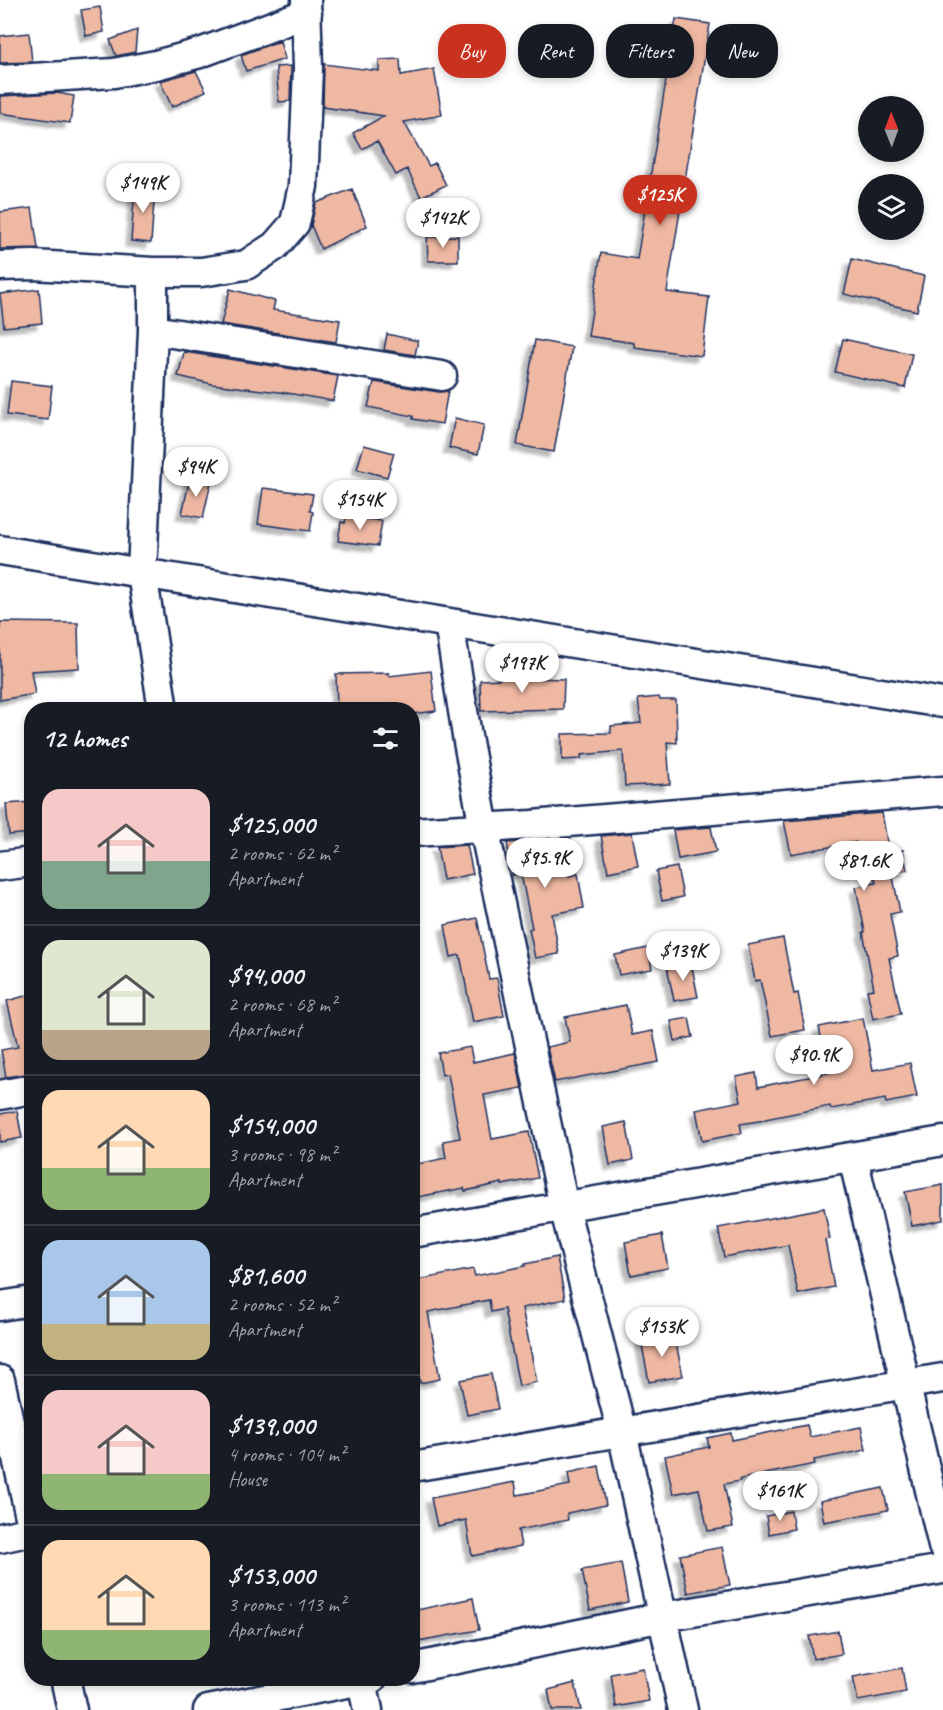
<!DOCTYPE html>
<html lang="en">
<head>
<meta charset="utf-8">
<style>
  :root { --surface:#171b24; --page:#20242c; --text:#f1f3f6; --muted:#9ea1a6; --line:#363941; --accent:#c8321e }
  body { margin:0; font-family:Caveat,sans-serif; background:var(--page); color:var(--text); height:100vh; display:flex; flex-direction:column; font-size:22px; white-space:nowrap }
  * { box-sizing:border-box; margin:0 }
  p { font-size:20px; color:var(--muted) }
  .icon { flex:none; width:33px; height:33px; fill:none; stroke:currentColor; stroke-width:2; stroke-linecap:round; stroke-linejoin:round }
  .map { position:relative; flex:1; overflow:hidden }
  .side { position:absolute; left:24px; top:702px; width:396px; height:984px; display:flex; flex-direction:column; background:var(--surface); border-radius:24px; box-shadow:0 3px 9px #0003 }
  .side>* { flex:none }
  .hud { position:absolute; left:438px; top:24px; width:414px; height:54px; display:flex; gap:12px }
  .needle { width:39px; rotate:359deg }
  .buttons { position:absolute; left:858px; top:96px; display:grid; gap:12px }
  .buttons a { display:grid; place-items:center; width:66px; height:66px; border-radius:50%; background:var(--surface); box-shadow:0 3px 9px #0003; font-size:30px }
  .price { position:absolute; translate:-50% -51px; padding:0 14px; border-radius:21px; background:#fff; color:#222; font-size:20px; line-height:39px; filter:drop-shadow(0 2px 3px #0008) }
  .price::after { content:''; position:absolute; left:50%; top:36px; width:18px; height:14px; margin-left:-9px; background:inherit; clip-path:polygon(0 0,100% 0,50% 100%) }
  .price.selected { background:var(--accent); color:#fff }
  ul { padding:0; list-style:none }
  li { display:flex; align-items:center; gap:18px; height:150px; padding:0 18px }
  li+li { border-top:2px solid var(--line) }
  li span { display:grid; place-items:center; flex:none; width:168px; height:120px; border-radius:18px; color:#555 }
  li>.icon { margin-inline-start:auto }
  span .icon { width:72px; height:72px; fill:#fffc; stroke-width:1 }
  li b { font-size:26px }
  h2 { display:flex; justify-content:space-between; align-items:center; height:72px; padding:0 18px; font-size:26px }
  .tag { padding:0 21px; border-radius:24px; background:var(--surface); box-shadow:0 3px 9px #0003; font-size:21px; line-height:54px }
  .tag.selected { background:var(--accent); color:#fff }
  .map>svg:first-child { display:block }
  .building { fill:#efb8a2; stroke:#1b2f5e; stroke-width:1.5; filter:url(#shadow) }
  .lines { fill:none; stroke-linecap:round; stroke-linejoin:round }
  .minor-casing { stroke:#1b2f5e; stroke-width:33 }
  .minor { stroke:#fff; stroke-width:28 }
</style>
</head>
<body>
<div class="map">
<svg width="943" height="1710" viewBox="0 0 943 1710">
  <defs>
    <filter id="shadow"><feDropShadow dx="-5.5" dy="5.5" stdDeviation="1.5" flood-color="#0004"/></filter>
  </defs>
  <rect width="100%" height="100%" fill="#fff"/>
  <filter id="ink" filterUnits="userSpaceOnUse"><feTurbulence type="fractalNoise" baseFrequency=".0167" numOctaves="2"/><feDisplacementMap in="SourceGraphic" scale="12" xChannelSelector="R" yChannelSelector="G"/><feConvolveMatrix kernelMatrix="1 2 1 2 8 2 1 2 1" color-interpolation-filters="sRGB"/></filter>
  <g filter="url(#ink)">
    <!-- building -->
    <path class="building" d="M100,7L104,32L86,36L81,10Z
      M676,19L710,24L667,292L709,297L702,356L634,347V343L588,336L601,253L637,259Z
      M137,30L135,52L116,56L110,40Z
      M29,33L32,62L0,63V36Z
      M280,41L285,59L246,71L241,55Z
      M400,59L401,75L434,69L442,115L404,122L429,166L435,163L446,185L421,197L407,169L396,175L377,141L362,149L353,133L384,116L323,107L324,64L379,71V60Z
      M291,66L290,101L279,102L276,67Z
      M196,71L206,91L172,107L160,81Z
      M57,93L74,96L70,123L0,113V96Z
      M135,186L155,188L151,243L131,241Z
      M352,189L367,226L321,249L311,225L316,203Z
      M32,208L38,248L0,249V212Z
      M458,236V261H428L427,237Z
      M852,259L924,276L917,311L844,294Z
      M39,289L42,323L4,327L0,294Z
      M230,289L275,301L273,310L340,320L336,342L221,324Z
      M387,334L418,341L415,355L384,350Z
      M843,339L912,354L905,388L835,372Z
      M535,340L572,347L554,452L517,445Z
      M184,352L338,376L333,401L287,393L212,384L178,376Z
      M11,381L52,386L48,420L7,415Z
      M374,382L439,392L448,391L442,424L413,419V416L368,407Z
      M455,418L484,425L478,454L449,448Z
      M364,445L394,453L387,477L357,469Z
      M190,478L211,482L203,518L182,514Z
      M263,488L313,494L310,511L313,512L310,531L258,524Z
      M346,516L382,521L378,546L338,541L341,522L345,523Z
      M0,622L78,623L79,668L31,671L35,694L0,700Z
      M431,671L436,711L412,714V710H337L336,674L389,673V676Z
      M500,677L564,679L563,709L481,711L480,680L500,679Z
      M659,697L660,700H676L677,743L667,742L670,784L625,786L623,751L581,755V759L562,760V734L611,733V726L641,723L638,699Z
      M32,802V833L9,835L6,804Z
      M882,813L889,853L903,850L907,870L892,872L900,912L890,914L898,956L889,958L901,1014L873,1019L867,990L874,989L863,932H865L856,887L876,883L868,843L857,845L856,842L791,854L784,821Z
      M711,827L716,852L678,859L673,830Z
      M632,833L638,866L608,872L601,836Z
      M561,839L568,876L578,874L584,908L552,914L559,954L535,958L529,929L532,928L521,874L513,875L507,843Z
      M467,845L473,874L443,880L437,847Z
      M677,867L683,897L662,901L656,871Z
      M477,918L489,979L497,978L504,1016L473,1022L460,955L451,957L445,925Z
      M783,938L794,994L798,993L805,1030L772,1036L760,980L755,981L748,945Z
      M648,948L652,969L619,975L615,955Z
      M691,962L698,997L674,1001L667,967Z
      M32,994V1073L6,1077L1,1050L18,1047L7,1001Z
      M626,1005L632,1035L653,1031L659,1062L555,1082L547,1047L570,1042L565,1017Z
      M689,1018L693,1037L675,1041L671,1021Z
      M863,1018L873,1070L910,1063L917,1097L886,1103L885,1099L831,1109L830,1106L765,1119V1120L740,1124L742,1133L702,1141L696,1110L741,1101L736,1077L756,1073L758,1087L828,1073L819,1027Z
      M470,1047L473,1062L515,1053L522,1088L484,1095L492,1139L529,1132L538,1178L502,1185V1183L465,1191L464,1188L412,1198V1165L446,1158L443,1141L460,1138L448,1074L442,1075L438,1053Z
      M17,1111L22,1138L0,1142V1114Z
      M626,1122L633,1160L610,1165L603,1127Z
      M943,1185V1220L912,1226L905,1192Z
      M824,1208L830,1239L825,1240L834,1287L798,1294L788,1245L724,1257L718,1228Z
      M662,1235L668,1268L631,1275L625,1242Z
      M557,1257L565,1299L522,1308L537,1382L519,1386L504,1309L491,1312L489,1300L428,1312L440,1379L420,1383L412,1344V1281L473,1269L475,1276L525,1266V1264Z
      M674,1334L683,1376L649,1382L641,1340Z
      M491,1374L498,1409L467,1415L460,1380Z
      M807,1425L810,1437L861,1427L866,1450L814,1460L815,1464L740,1479V1481L724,1484L733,1527L708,1531L699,1489L673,1494L665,1456L709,1447L707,1438L731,1433L732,1440Z
      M599,1466L606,1505L567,1513L568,1520L518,1530L521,1546L472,1556L466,1520L437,1526L431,1498L515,1482L517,1495L570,1485L568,1473Z
      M883,1488L888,1510L824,1522L820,1501Z
      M791,1511L794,1529L769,1534L766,1516Z
      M722,1547L730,1585L688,1593L680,1555Z
      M621,1563L628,1602L590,1610L582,1570Z
      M473,1598L479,1630L412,1642V1611Z
      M838,1631L842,1654L813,1659L809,1636Z
      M643,1668L649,1701L616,1707L611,1674Z
      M902,1668L906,1692L858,1701L853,1677Z
      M575,1683L581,1710H552L548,1690Z"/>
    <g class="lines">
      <!-- minor casing -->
      <g class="minor-casing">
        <path id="minor" d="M0,80L114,73L156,65L200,53L307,13
          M0,266L33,265L153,272H201L246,265L275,246L295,223L303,186L308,68L306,0
          M153,272V330L142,573L163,710
          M153,330L442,376
          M0,550L943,703
          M449,623L467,736L484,828L564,1207L622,1432L683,1710
          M412,832L532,825L943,791
          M0,866L32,862
          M0,1095L32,1089
          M853,1157L943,1546
          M412,1233L943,1141
          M0,1306L32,1301
          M0,1380L32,1526
          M412,1467L943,1378
          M0,1538L32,1531
          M412,1668L663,1617L943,1569
          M65,1678L72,1710
          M361,1678L368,1710
          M208,1710L372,1678"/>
      </g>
      <!-- minor -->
      <use href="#minor" class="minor"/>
    </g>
  </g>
</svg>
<div class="buttons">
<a><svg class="needle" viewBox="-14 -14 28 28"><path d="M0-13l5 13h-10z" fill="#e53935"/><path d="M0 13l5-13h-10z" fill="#9ea1a6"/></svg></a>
<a><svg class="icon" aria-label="layers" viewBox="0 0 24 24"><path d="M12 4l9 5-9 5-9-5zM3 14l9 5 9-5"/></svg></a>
</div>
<b class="price" style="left:143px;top:214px">$149K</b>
<b class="price selected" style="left:660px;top:226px">$125K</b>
<b class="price" style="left:443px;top:249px">$142K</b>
<b class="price" style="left:196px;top:498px">$94K</b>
<b class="price" style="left:360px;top:531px">$154K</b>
<b class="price" style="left:522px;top:694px">$197K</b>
<b class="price" style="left:545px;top:889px">$95.9K</b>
<b class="price" style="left:864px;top:892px">$81.6K</b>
<b class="price" style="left:683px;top:982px">$139K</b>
<b class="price" style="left:814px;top:1086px">$90.9K</b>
<b class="price" style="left:662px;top:1358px">$153K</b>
<b class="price" style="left:780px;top:1522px">$161K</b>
<div class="hud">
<a class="tag selected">Buy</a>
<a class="tag">Rent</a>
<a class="tag">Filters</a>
<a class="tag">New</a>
</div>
<section class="side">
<h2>12 homes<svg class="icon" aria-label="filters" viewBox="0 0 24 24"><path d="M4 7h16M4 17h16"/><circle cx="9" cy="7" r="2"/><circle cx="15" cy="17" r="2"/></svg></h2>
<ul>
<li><span style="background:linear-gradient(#f6c9c9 60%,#7fa58c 0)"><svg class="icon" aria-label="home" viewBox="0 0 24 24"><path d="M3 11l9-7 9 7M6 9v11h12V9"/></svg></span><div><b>$125,000</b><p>2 rooms · 62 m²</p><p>Apartment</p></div></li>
<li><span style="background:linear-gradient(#dfe7d0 75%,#b9a48a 0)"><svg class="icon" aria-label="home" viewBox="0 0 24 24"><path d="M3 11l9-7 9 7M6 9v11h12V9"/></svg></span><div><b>$94,000</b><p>2 rooms · 68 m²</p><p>Apartment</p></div></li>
<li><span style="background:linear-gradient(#ffd9b3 65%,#8fb573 0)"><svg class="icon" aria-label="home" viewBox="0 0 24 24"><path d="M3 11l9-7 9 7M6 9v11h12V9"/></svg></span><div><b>$154,000</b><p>3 rooms · 98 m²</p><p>Apartment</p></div></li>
<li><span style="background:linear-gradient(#a9c7e8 70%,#c2b280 0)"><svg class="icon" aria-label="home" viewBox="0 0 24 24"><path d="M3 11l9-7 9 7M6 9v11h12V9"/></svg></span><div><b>$81,600</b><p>2 rooms · 52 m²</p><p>Apartment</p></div></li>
<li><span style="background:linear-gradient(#f6c9c9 70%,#8fb573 0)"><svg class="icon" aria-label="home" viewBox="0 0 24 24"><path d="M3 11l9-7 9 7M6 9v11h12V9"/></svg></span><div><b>$139,000</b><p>4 rooms · 104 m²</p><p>House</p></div></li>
<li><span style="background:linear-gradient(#ffd9b3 75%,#8fb573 0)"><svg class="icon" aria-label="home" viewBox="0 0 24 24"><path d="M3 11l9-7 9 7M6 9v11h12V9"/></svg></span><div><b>$153,000</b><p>3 rooms · 113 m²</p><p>Apartment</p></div></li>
</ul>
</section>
</div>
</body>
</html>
